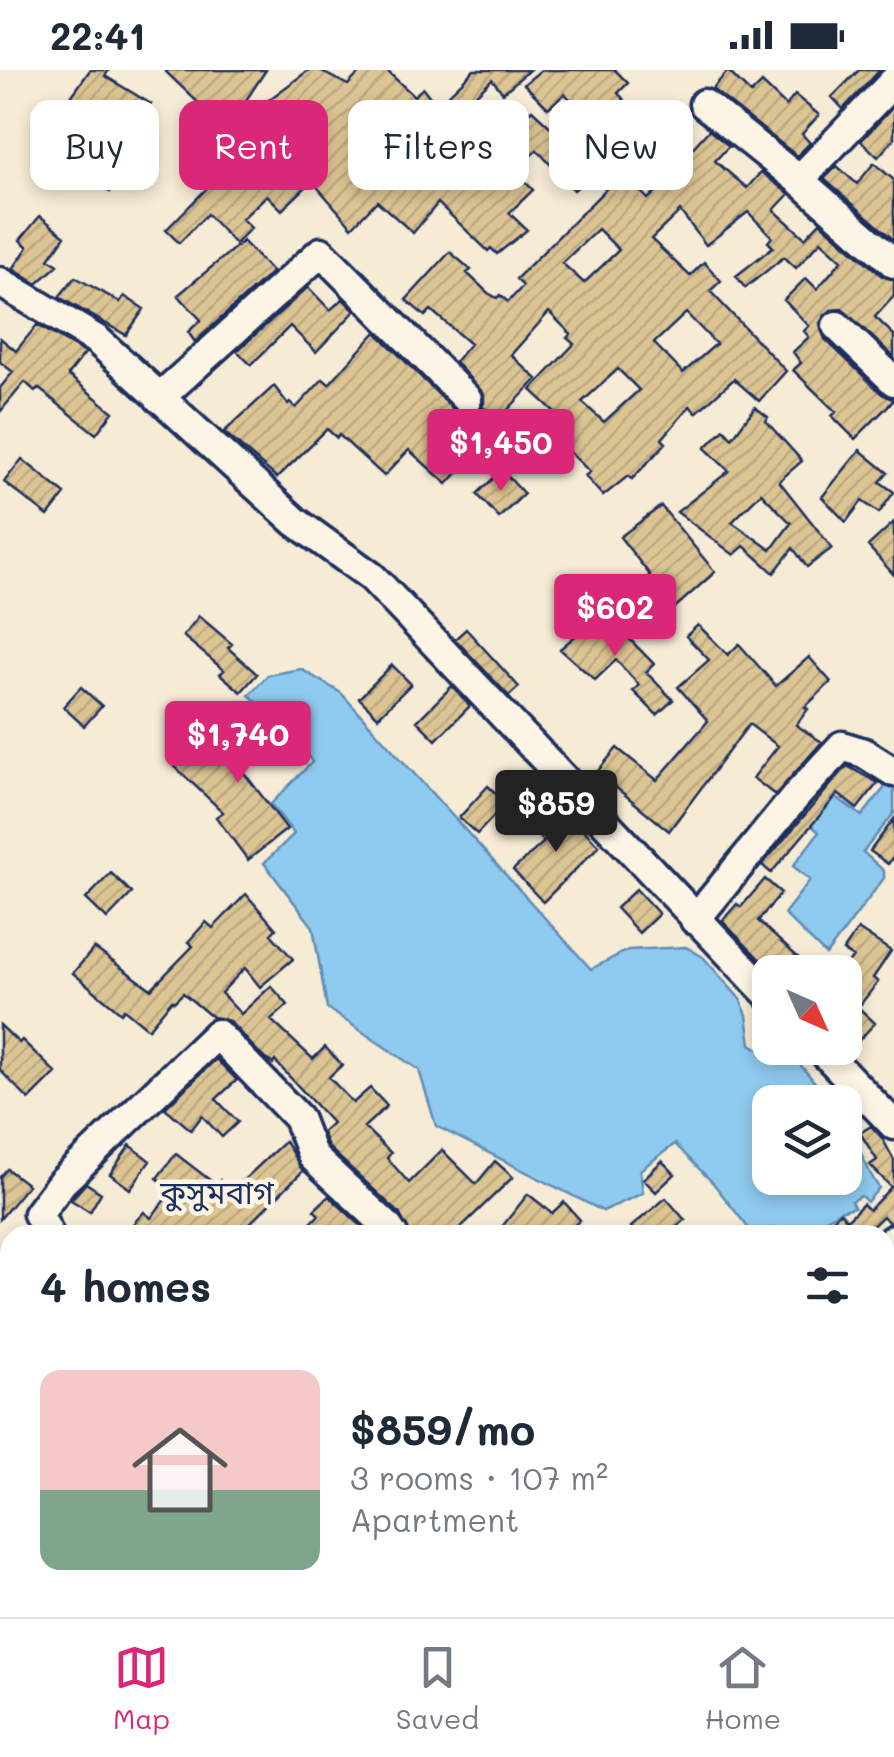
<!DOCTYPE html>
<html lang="en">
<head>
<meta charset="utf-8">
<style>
  :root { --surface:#fff; --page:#f2f2f3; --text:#1f2937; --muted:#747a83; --line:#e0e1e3; --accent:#db2777 }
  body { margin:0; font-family:Mali,"Noto Sans Bengali",sans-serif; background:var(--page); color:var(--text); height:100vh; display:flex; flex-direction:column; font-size:38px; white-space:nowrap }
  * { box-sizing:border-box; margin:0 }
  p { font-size:32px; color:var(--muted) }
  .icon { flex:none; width:55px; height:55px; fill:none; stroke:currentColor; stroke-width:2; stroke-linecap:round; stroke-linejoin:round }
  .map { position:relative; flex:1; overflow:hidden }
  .side { position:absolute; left:0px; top:1155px; width:895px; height:392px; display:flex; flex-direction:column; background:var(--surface); border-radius:30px 30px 0 0; box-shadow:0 5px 15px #0003 }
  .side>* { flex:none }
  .guide { position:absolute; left:30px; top:30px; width:835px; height:90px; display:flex; gap:20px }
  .needle { width:65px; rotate:135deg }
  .controls { position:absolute; left:752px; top:885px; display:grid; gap:20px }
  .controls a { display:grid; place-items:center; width:110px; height:110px; border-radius:20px; background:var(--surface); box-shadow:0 5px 15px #0003; font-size:50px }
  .price { position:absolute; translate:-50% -85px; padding:0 22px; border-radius:10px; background:var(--accent); color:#fff; font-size:32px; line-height:65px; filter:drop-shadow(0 2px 5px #0008) }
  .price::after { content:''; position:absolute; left:50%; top:60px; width:30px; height:22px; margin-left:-15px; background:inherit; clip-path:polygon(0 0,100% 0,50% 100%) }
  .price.active { background:#222; color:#fff }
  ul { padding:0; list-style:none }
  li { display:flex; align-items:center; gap:30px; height:250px; padding:0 40px }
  li span { display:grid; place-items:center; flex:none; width:280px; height:200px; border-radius:20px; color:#555 }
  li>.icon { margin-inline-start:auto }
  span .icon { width:120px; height:120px; fill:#fffc; stroke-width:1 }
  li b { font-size:42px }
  h2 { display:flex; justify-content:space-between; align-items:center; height:120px; padding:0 40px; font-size:42px }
  .tag { padding:0 35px; border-radius:20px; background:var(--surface); box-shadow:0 5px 15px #0003; font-size:35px; line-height:90px }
  .tag.active { background:var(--accent); color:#fff }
  .status { display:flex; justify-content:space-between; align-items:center; height:70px; padding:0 50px; background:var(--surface); direction:ltr }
  .status svg { height:28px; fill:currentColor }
  .tab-bar { display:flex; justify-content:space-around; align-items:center; height:140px; border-top:2px solid var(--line); background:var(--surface); font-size:28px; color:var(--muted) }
  .tab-bar a { display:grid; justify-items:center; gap:5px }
  .tab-bar .active { color:var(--accent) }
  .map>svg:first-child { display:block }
  .water { fill:#8fcaef; stroke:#618cb5; stroke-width:2.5 }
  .building { fill:url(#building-hatch); stroke:#1b2f5e; stroke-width:2.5; fill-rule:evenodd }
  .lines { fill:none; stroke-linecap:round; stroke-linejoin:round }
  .minor-casing { stroke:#1b2f5e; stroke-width:35 }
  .minor { stroke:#fcf5e5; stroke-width:28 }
  .labels { text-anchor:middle; stroke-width:9; stroke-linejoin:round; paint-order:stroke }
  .neighbourhood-label { font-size:32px; fill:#1b2f5e; stroke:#fcf5e5 }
</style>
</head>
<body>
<div class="status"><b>22:41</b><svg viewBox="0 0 49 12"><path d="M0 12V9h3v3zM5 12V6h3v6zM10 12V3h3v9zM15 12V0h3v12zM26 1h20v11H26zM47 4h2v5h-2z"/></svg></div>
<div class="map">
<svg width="894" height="1547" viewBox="0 0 894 1547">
  <defs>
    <pattern id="building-hatch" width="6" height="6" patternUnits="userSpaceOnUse" patternTransform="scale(2.5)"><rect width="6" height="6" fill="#dcc493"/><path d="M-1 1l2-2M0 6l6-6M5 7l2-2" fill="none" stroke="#bca981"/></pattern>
  </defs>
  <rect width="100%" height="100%" fill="#f6ebd5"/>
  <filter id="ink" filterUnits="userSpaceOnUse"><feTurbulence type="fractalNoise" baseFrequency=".01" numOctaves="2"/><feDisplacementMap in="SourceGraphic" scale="20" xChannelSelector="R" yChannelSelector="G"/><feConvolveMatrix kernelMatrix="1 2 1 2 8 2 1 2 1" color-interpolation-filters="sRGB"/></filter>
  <g filter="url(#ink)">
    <!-- water -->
    <path class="water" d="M301,599L341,623L591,899L628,880L686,877L703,887L740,929L747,945L751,974L772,987L798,992L831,1032H770V1108H845V1053C859,1074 864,1096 879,1118L867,1132L861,1126L851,1131L854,1137L840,1141L814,1156L750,1160L713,1113L675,1074L640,1100L643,1123L603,1141L436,1056L419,1000L327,938L313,857L264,793L294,764L271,734L312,692L295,666L249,625L268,605Z
      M842,690L862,695L836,727L862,746L890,711L894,714V743L863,782L884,801V808L826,885L784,844L810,810L793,796L819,762L797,743Z
      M894,1237V1401L885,1389V1245Z"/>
    <!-- building -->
    <path class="building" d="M90,0H109L105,6L151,34L133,59L95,34L79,58L59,44Z
      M164,0H266L225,62L309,0H318L348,15L362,0H386L414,26L423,18L437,36L474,0H529L503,23L492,9L460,40L492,74L532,40L570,75L585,60L612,88L636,66L653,84L628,108L648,129L670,108L653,92L675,70L688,83L709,60L729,76L715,91L747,118L761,102L789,124L774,140L805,168L820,152L882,206L894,210V226L875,247L894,265V287L842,239L831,240L820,253L825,269L882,324L894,330L855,369L832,346L836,342L793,300L801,293L793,282L809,267L804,261L809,256L784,230L806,208L817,219L842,190L821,171L796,198L784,187L745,218L736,206L773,177L768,172L772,167L748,142L706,175L680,141L651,169L690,206L704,192L721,211L710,221L786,301L759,331L734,309L696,343L690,336L662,369L666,373L632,409L628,406L603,426L585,406L590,402L544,357L556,343L531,320L574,274L567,268L571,264L549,242L511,285L537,309L500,348L484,338L450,371L470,389L447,414L409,380L384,406L339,365L337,368L327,359L277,408L224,362L274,316L288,334L290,332L296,338L323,309L329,314L376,262L455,341L463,346L479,342L484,333V324L455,292L470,274L431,240L425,246L406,230L450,182L471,200L467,203L488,223L497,228L500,225L508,232L523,216L516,209L610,115L597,101L574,120L537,80L514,100L533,120L509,143L527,160L497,184L491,178L488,181L438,133L413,163L377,131L352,157L312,111L282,140L267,125L242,149L251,158L235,174L207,144L179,173L166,160L211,114L206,111L226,91L192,58L208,42ZM598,159L619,180L584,213L562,193ZM686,243L716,274L683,303L654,273ZM618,299L639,320L604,352L582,332Z
      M541,0H615L628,13L618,23L635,42L623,54L615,46L600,60L565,24L548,38L524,14Z
      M859,0H880L843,39L832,27Z
      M728,1L751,24L762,13L786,36L795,25L819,45L802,64L810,73L797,86L712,19Z
      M894,36V69L878,87L861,71Z
      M108,82L128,96L110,122L91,109Z
      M874,93L894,110V170L824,109L837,96L857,114Z
      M40,146L65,166L49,189L58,195L37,214L13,199L28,177L20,170Z
      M243,171L272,202L195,272L188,262L201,250L178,225Z
      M75,207L120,232L124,226L144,239L126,265L59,227Z
      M308,217L330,240L343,229L355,241L316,282L290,256L251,295L237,281Z
      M37,255L85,283L68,305L113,342L96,364L38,318L35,321L25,312L0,342V318L13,302L0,292V268L16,281Z
      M755,337L768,347L766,351L802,391L779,411L832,478L807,497L793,478L774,503L744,476L734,485L677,442L729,401L705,378L724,359L732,368ZM761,423L791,453L771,480L732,452Z
      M860,380L888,403L880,412L894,422L879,443L862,431L846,452L822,427Z
      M22,389L65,424L48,446L4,412Z
      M502,400L524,424L499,448L477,424Z
      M661,436L715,502L670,542L643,512L650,505L620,467Z
      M894,452V505L868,476Z
      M603,542L654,594L646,602L673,630L657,645L633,621L639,615L616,590L595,610L560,579Z
      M199,546L232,574L228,578L257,604L241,622L220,604L224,600L183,566Z
      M698,555L728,585L739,574L776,616L809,587L831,612L805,637L808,639L796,655L822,672L775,725L753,708L778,676L749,654L669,761L597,702L617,678L657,710L708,651L678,617L709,590L686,566Z
      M466,559L519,617L509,626L455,569Z
      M392,595L411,614L378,647L359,628Z
      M452,616L470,636L436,670L417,651Z
      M81,617L102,636L84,656L63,637Z
      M269,645L287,669L242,700L287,759L248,790L216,747L223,742L172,694L190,676L205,690Z
      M847,696L878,713L857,739L838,724L771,803L762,795Z
      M488,716L506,733L477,764L459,748Z
      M564,739L599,776L543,832L513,800L544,772L536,764Z
      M894,749V786L888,794L870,781Z
      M111,803L132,823L107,849L86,829Z
      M765,809L781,823L758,851L814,902H772L722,851L737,834L741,837Z
      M636,819L659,844L639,863L616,838Z
      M246,824L276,859L271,864L293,889L260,917L245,898L221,923L241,944L271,916L288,935L271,950L313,989L325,977L342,995L329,1007L353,1033L370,1018L387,1036L364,1057L391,1083L387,1088L409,1113L442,1080L476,1114L495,1091L513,1107L453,1165H410L399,1143L328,1077L322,1062L332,1053L275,991L273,994L263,987L229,951L212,947L183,923L174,932L172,930L148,959L124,939L121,943L73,903L94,878L151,919L193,876L188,872L206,852L213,858Z
      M858,859L891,881L873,908L878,912L860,935L845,923V897L853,887L843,881Z
      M860,939L875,953L848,982L845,955Z
      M0,955L19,973L22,970L56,1003L29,1030L0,1000Z
      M216,989L237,1010L216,1029L238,1052L222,1067L202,1046L191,1060L165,1038Z
      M871,1056L882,1068L894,1090V1152L889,1153L883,1146L863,1165H817L840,1142L847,1150L863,1134L869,1140L891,1117L870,1095L877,1090L860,1063Z
      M285,1071L303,1101L247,1156L257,1165H123L144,1142L151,1148L172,1120L157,1108L176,1084L215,1114L220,1110L231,1122Z
      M130,1075L150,1091L130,1119L110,1104Z
      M662,1091L675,1104L656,1122L643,1109Z
      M7,1099L28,1115L0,1149V1107Z
      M86,1113L101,1123L90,1142L71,1130Z
      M528,1124L552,1143L564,1132L580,1150L564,1165H509L501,1158Z
      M329,1126L371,1165H299L319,1145L314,1140Z
      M666,1128L685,1150L667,1165H638L631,1157Z"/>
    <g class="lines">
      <!-- minor casing -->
      <g class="minor-casing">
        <path id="minor" d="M704,34L799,110L894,11
          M799,110L894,193
          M0,212L97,270L296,452L372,507L770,926
          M837,256L894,311
          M159,328L321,182L467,329
          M695,850L797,725L842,676L864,683L894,702
          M820,978L894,1055
          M49,1165L38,1144L62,1112L217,964L298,1048L313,1087L387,1156L393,1165
          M885,1175L894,1169
          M435,1538L444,1547
          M699,1538L715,1547
          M742,1547L745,1538"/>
      </g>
      <!-- minor -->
      <use href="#minor" class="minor"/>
    </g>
  </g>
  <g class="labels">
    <!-- neighbourhood labels -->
    <g class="neighbourhood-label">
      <text x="217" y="1134">কুসুমবাগ</text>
    </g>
  </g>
</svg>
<div class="controls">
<a><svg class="needle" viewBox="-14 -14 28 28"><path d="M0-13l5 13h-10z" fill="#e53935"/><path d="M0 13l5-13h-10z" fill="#747a83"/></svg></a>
<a><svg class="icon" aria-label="layers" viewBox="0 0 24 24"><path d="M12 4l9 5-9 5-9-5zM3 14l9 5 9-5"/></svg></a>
</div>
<b class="price" style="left:501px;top:424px">$1,450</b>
<b class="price" style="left:615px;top:589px">$602</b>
<b class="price" style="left:238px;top:716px">$1,740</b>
<b class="price active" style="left:556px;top:785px">$859</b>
<div class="guide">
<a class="tag">Buy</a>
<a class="tag active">Rent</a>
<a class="tag">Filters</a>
<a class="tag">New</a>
</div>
<section class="side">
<h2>4 homes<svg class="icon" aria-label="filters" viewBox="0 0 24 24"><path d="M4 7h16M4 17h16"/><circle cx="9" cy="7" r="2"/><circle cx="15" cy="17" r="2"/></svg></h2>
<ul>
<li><span style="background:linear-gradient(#f6c9c9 60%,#7fa58c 0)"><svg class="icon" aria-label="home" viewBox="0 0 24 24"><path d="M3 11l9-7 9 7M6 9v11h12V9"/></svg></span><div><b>$859/mo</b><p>3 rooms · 107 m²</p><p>Apartment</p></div></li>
</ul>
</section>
</div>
<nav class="tab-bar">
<a class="active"><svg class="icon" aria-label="map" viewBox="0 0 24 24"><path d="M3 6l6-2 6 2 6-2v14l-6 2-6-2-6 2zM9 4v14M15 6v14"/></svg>Map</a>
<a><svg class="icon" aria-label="saved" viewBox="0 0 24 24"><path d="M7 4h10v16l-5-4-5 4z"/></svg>Saved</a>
<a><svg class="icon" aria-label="home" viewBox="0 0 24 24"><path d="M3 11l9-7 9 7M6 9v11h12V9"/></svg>Home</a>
</nav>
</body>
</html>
